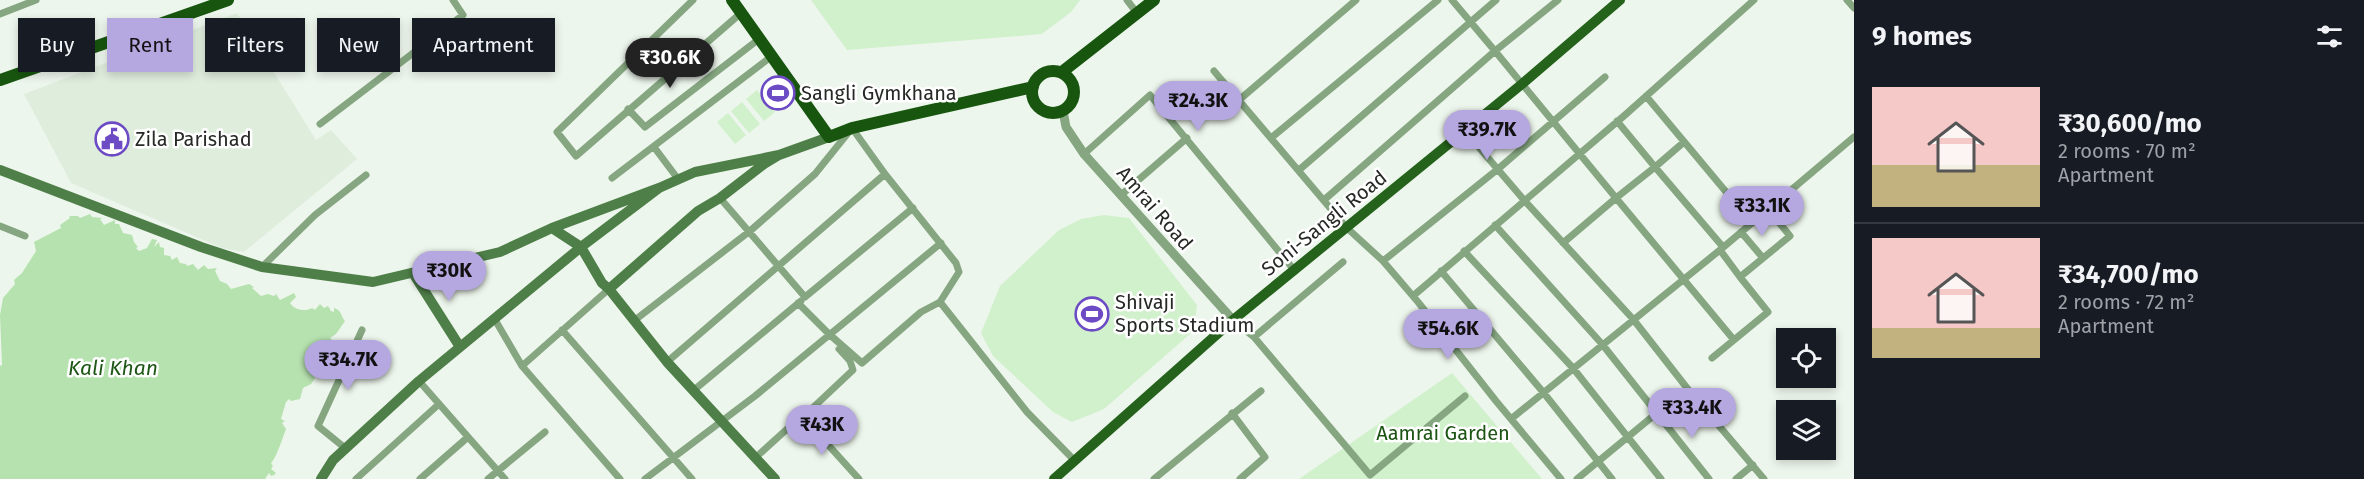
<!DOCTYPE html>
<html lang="en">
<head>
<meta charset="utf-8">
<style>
  :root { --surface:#171b24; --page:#20242c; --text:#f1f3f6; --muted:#9ea1a6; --line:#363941; --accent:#b5a7e0 }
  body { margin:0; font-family:"Fira Sans",sans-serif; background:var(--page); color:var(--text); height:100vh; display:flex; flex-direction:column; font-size:22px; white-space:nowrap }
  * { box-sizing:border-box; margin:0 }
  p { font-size:20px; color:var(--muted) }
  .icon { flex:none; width:33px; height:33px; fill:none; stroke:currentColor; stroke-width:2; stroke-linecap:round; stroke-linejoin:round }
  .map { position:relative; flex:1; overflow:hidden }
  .panel { display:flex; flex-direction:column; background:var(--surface); width:510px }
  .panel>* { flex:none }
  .banner { position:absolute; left:18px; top:18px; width:570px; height:54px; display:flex; gap:12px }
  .controls { position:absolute; left:1776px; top:328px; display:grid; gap:12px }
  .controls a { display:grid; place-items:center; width:60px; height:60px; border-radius:0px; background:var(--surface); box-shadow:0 3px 9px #0003; font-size:30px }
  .price { position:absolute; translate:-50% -51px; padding:0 14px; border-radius:21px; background:var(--accent); color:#111; font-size:20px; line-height:39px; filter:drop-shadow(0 2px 3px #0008) }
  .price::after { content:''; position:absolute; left:50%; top:36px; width:18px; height:14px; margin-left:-9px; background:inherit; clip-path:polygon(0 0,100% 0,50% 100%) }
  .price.current { background:#222; color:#fff }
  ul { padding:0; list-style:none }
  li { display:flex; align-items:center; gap:18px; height:150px; padding:0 18px }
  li+li { border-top:2px solid var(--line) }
  li span { display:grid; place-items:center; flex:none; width:168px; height:120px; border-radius:0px; color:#555 }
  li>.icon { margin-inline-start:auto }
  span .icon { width:72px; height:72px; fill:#fffc; stroke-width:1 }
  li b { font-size:26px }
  h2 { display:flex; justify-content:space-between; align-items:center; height:72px; padding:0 18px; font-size:26px }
  .chip { padding:0 21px; border-radius:0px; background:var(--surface); box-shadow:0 3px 9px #0003; font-size:21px; line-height:54px }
  .chip.current { background:var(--accent); color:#111 }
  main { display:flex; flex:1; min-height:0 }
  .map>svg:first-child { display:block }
  .built { fill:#dfeddd }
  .green { fill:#d1f0cc }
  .water { fill:#b6e2af }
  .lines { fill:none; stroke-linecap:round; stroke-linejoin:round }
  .minor { stroke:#85a680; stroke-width:7 }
  .tertiary { stroke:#85a680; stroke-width:9 }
  .secondary { stroke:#4f7f48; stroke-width:10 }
  .primary { stroke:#25631c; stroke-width:10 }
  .trunk { stroke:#18560f; stroke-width:12 }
  .labels { text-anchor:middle; stroke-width:5; stroke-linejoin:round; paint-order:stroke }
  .poi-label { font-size:20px; fill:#262926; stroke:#fff; text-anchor:start }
  .street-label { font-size:20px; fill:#262926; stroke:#fff }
  .park-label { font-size:20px; fill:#1b5413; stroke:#fff }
  .water-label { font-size:21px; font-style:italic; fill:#1e5716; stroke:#fff }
</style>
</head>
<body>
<main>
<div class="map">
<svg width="1854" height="479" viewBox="0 0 1854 479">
  <rect width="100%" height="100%" fill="#edf6ec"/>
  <!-- built -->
  <path class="built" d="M237,13L316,140L331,130L357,159L244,252L222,248L71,183L24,94Z"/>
  <!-- green -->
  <path class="green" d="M811,0H1080L1071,12L1042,34L847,50Z
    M757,90L775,112L764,121L746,99Z
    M742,102L760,124L749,133L731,111Z
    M728,113L746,135L735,144L717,122Z
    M1104,215L1129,218L1197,305L1195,323L1190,334L1104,409L1072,422L1053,412L993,356L981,333L1000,286L1059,230L1081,219Z
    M1452,373L1542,479H1299Z"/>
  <!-- water -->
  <path class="water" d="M90,214L92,217L103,218L100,219L104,225L115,220V224H119L123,233L132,235L134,242L138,247L136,248L139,251L147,248L152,239L157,240L154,247L159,242L160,247L164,248V255L170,256L172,260L177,257L180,263L186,264L187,266L193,264L198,270L204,265L208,269L217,268L215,271L220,281L227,284L231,289L249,284L254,287L252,288L261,296L268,294L274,296L276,294L280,300L294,293L296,297L290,303C294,310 305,312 312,308L315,310L320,304L324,308L328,306L331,311L334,312V308C342,310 341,317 345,321L336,334L330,338L332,340L328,350H322L325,354L320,365L314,366L316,370L312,374L315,378L311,384L303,388L300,399L291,401L289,399L286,402L281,419L285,421L282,423L286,429C283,437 276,459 271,463L273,466L271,469L276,473L274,475L271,476L269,473L265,479H0V366L2,365L0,315L3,298L15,284L14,280L22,273L36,251L34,242L61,228L60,225L70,218L69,216H78L80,218Z"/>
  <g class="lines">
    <!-- minor -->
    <path class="minor" d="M693,0L557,132L576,156L741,13
      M1127,0L1137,13
      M1452,0L1495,51L1558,0
      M1847,0L1854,8
      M0,14L36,0
      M1214,71L1347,228L1383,261L1418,302L1496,401L1561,479
      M1646,96L1752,223
      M1239,100L1356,0
      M628,109L645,127L759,39
      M1617,121L1655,167L1684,142
      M320,124L463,15L453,0
      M1465,131L1524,200L1633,319L1687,388L1764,479
      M1271,138L1438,0
      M654,147L678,179
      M1084,154L1150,95L1295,271
      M1299,170L1496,0
      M612,178L772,56
      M1121,195L1187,138
      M720,198L805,297L913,208
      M1324,200L1495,51L1616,198L1655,167L1723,247
      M1495,225L1602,344L1709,479
      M0,226L25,236
      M1741,232L1763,258
      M1563,243L1616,198L1734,340
      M1720,250L1740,277L1790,236L1768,209
      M1464,251L1573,368L1661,479
      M1383,261L1498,169L1605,77
      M262,267L315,215L366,175
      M1441,271L1543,392L1612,479
      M1413,296L1625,115L1754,0
      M940,302L1027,412L1075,461
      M494,318L522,366L620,479
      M635,320L750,231L815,174L852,128L885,174L956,263L959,272L940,302L921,312L862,363L829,334L798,303
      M1233,320L1254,337L1370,475L1465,396
      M562,330L692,479
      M1254,337L1343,262
      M1712,358L1768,312L1740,277
      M667,362L885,174
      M522,366L609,289
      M419,381L505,479
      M694,390L801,301
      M1232,413L1265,457L1240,479
      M803,417L859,479
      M1511,419L1720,250L1854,137
      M345,448L318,426L362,330
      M755,458L797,420L803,417L853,370L850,361L839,349
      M356,479L439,404
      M420,479L468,437
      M488,479L545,432
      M645,479L755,396L941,243
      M1154,479L1261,391
      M1577,479L1687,388
      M1736,479L1753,465"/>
    <!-- tertiary -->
    <path class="tertiary" d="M1063,111L1066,127L1084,154L1233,320"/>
    <!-- secondary -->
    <path class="secondary" d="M0,170L201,247L262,267L373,282L500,252L552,228L581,247L602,283L609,289L698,211L720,198L764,164L779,155
      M552,228L659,188L695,172L779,155L829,137
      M413,273L460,347
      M609,289L667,362L775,479
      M321,479L333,460L419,381L581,247L659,188"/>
    <!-- primary -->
    <path class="primary" d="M1054,479L1233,320L1522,84L1620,0"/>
    <!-- trunk -->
    <path class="trunk" d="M732,0L829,137L852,128L1033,87
      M1032 92a21 21 0 1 1 42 0a21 21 0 1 1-42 0Z
      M1062,72L1154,0
      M0,80L228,0"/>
  </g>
  <!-- icons -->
  <defs>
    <g id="stadium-ring" transform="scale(1.725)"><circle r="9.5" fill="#fff" stroke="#6c4bc4" stroke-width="1.5"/><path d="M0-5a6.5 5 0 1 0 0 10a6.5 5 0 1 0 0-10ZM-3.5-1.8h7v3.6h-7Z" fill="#6c4bc4"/></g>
    <g id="civic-ring" transform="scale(1.725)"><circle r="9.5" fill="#fff" stroke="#6c4bc4" stroke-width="1.5"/><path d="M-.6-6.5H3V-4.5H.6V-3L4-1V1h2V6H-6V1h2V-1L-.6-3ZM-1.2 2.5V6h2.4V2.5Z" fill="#6c4bc4"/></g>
  </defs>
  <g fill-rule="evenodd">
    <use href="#stadium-ring" x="778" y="93"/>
    <use href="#civic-ring" x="112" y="139"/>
    <use href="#stadium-ring" x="1092" y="314"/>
  </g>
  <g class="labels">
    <!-- poi labels -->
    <g class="poi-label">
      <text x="801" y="100">Sangli Gymkhana</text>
      <text x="135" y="146">Zila Parishad</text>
      <text x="1115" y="309">Shivaji<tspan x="1115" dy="23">Sports Stadium</tspan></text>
    </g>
    <!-- street labels -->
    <g class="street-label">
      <text transform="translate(1155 208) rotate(49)" y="7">Amrai Road</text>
      <text transform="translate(1324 223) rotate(-39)" y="7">Soni-Sangli Road</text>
    </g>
    <!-- park labels -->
    <g class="park-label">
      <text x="1443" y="440">Aamrai Garden</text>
    </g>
    <!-- water labels -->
    <g class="water-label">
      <text x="113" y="375">Kali Khan</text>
    </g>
  </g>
</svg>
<div class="controls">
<a><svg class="icon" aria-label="locate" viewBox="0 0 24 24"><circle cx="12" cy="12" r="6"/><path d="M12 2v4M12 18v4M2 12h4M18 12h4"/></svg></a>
<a><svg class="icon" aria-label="layers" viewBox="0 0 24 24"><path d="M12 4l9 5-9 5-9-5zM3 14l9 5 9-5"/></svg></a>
</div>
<b class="price current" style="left:670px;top:89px">₹30.6K</b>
<b class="price" style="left:1198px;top:132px">₹24.3K</b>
<b class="price" style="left:1487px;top:161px">₹39.7K</b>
<b class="price" style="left:1762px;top:237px">₹33.1K</b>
<b class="price" style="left:449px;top:302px">₹30K</b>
<b class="price" style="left:1448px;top:360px">₹54.6K</b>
<b class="price" style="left:348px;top:391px">₹34.7K</b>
<b class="price" style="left:1692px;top:439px">₹33.4K</b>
<b class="price" style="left:822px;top:456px">₹43K</b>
<div class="banner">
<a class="chip">Buy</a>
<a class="chip current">Rent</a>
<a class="chip">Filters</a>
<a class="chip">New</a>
<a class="chip">Apartment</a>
</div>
</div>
<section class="panel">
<h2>9 homes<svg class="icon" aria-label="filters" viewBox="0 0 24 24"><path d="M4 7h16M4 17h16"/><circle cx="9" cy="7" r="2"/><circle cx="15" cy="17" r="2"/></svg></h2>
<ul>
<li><span style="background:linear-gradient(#f6c9c9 65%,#c2b280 0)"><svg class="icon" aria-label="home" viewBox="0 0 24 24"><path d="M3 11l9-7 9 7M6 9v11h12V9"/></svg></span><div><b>₹30,600/mo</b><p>2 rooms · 70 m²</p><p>Apartment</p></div></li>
<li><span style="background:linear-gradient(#f6c9c9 75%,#c2b280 0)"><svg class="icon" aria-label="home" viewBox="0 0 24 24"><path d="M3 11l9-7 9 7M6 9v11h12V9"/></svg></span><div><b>₹34,700/mo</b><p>2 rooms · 72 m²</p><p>Apartment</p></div></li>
</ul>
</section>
</main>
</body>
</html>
